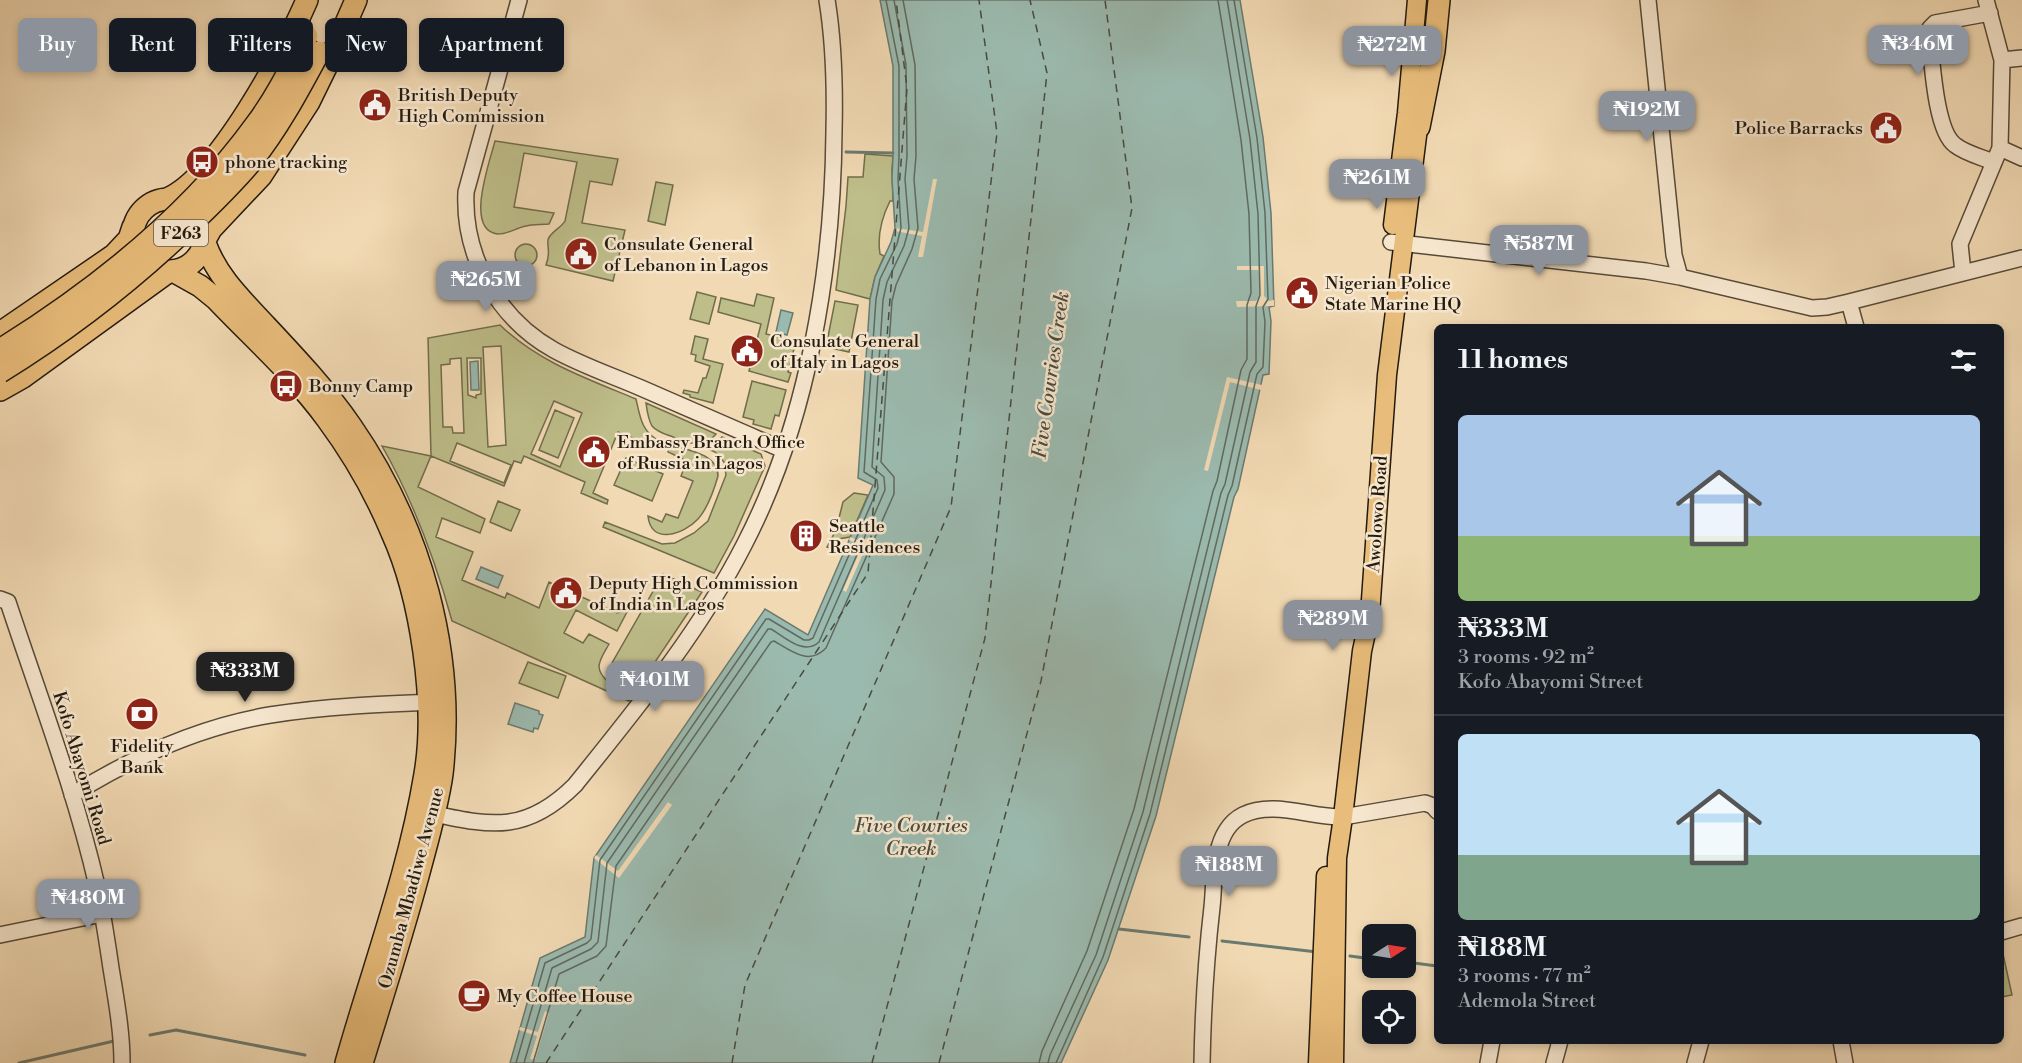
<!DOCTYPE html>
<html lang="en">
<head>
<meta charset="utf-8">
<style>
  :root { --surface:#171b24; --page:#242831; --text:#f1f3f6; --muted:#9ea1a6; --line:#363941; --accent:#8c9099 }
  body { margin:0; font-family:"Libre Bodoni",serif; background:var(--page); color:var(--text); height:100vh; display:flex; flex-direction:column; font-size:22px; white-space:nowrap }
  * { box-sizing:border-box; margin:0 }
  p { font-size:20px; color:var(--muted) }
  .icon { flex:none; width:33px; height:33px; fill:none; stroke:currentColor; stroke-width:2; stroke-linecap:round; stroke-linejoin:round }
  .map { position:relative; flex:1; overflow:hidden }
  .side { position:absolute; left:1434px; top:324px; width:570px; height:720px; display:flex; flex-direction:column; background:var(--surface); border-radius:9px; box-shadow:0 3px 9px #0003 }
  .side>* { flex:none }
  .guide { position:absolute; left:18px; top:18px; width:570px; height:54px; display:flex; gap:12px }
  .needle { width:39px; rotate:78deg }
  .tools { position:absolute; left:1362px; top:924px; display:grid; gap:12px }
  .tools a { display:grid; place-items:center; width:54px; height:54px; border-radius:9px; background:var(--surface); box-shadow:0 3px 9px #0003; font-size:30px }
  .price { position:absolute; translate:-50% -51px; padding:0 14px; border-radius:12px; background:var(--accent); color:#fff; font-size:20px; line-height:39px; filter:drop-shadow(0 2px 3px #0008) }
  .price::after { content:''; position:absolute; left:50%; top:36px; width:18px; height:14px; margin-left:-9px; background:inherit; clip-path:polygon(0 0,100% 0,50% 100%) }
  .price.active { background:#222; color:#fff }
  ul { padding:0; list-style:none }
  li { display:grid; align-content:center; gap:12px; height:318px; padding:0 24px }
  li+li { border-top:2px solid var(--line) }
  li span { display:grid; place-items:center; height:186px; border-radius:9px; color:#555 }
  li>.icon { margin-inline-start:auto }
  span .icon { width:108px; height:108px; fill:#fffc; stroke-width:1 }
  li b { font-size:26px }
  h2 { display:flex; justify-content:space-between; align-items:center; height:72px; padding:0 24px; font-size:26px }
  .tag { padding:0 21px; border-radius:9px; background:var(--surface); box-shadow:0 3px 9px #0003; font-size:21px; line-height:54px }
  .tag.active { background:var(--accent); color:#fff }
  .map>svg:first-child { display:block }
  .green { fill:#bebe8a; stroke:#716c4c; stroke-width:1.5; fill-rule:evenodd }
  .water { fill:#9bbaaf; stroke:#6b7a6f; stroke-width:1.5 }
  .pier { fill:#f1d9b3 }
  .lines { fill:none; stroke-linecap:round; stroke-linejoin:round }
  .shore { stroke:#606a5f; stroke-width:1.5 }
  .stream { stroke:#6b7a6f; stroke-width:3 }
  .ferry { stroke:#484b3f; stroke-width:1.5; stroke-dasharray:8 6; stroke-linecap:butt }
  .minor-casing { stroke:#574a38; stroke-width:18 }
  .major-casing { stroke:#241b0f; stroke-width:21 }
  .highway-casing { stroke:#241b0f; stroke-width:24 }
  .minor { stroke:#f6e6ce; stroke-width:15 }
  .major { stroke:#e8bc7a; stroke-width:18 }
  .highway { stroke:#e8bc7a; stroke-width:21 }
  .highway-bridge-casing { stroke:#241b0f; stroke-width:24; stroke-linecap:butt }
  .highway-bridge { stroke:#e8bc7a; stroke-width:21 }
  .labels { text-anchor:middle; stroke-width:5; stroke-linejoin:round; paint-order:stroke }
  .shield { fill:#f6e6ce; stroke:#635848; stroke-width:1.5 }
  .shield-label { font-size:16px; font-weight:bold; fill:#241b0f }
  .poi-label { font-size:18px; fill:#241b0f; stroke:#f6e6ce; text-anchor:start }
  .street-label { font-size:18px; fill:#241b0f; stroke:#f6e6ce }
  .water-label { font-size:20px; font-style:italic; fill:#484b3f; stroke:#f6e6ce }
</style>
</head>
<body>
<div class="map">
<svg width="2022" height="1063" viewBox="0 0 2022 1063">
  <rect width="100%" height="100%" fill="#f1d9b3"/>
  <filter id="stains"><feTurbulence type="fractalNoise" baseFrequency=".00333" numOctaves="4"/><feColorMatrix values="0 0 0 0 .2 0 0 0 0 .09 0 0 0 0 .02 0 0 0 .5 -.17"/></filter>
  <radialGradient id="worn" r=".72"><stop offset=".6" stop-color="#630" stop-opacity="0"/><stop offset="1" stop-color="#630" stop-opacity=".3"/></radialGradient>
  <!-- green -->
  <path class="green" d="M495,141L618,159L612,185L590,181L582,223L625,230L613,281L546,265C551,252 547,249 548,240C549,233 561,228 565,221L577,162L524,153L514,207L554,213L549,224C541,225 533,224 526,226C516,228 508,234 498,234C464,231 490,161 495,141Z
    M865,154L893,156L892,169L893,201H890C881,219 877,235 880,254L884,256L875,277L870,299L836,290L846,206L848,177H863Z
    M656,182L673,185L665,225L648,221Z
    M515 255a11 11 0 1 1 22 0a11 11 0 1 1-22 0Z
    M697,292L716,297L709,324L690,319Z
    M757,294L774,298L766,334L796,341L788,372L791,373L788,382L749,371L761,324L718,312L721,298L754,306Z
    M835,301L858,305L849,352L826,347Z
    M500,325C538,362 588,379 636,399C640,417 642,433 660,441L658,448L618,432L593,493L608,500L607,504L581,493L585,482L524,456L521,463L514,461L504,486L431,456L418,487L485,519L480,533L442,518L436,537L473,552L462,580L505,598L507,593L539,608L549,582L617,613L628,610L617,631L576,610L564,633L583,643L589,634L609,644C606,650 599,659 599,667C600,680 621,691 631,699L629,701L452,621C435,559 414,502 382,446L431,456L428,338ZM501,346L506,445L488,447L483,347ZM461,358L464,433H453L452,427H443L441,365L450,364V359ZM467,358H481V394L476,395V398L468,395ZM554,401L582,413L560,467L531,454ZM457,443L511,465L504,483L450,461Z
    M695,336L708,339L703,359L723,364L713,403L690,397V395L683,393L684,390L698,393L703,378H706L710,366L695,361L696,355L691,354Z
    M752,381L786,390L779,416L775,415L771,429L753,424L754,420L743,417Z
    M646,403L716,434C704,449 688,443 673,437C665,434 657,432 652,426C648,419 647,411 646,403Z
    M555,410L574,418L558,458L539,450Z
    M722,437L761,454L765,466L734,536L714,573L603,527L605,522L662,544L675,543L694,533L708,521L726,475L724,462L715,452L708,449L716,444Z
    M671,445C688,450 718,454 718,476C714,490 708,508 698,519C684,534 651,546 648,516L662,522L666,514L678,518L693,481L681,476L687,461L668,452Z
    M626,458L663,474L652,501L614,485Z
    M854,493L868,495L850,537L838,539L830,548L827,547L836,530L843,502Z
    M498,501L520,510L511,531L490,522Z
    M663,574L702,592L637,689L613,670L612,663Z
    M528,662L566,676L558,698L519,683Z
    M2001,954H2003L2012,995L2001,997Z"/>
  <!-- water -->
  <path class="water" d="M880,0H1240L1263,137L1271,213L1274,306L1269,307L1271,321L1269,374L1263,375L1238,489L1234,497L1156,816L1108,960L1061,1063H510L540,958L585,937L594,858L765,609L808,635L873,485L858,478L870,299L875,277L891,242L895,228L892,179L893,156V66Z
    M781,310L793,313L787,335L776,332Z
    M478,361L479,390H471L470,362Z
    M481,567L503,576L498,588L476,579Z
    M515,703L539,711V714L543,715L538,729L534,728L533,732L508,724Z"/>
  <!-- pier -->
  <path class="pier" d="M933,179H937L923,257H918L922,236L895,231V228L923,232Z
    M1237,266H1264V296L1269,301L1274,300V306L1237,307L1236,301H1256L1260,297V273L1258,270H1237Z
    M1227,377L1262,385L1261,390L1230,382L1208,471L1204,470Z
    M850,537L863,542L866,538L869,540L846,592L843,590L862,546L849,540Z
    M668,802L672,805L619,878L594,858L596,855L618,871Z
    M545,1011L549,1013L535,1060L530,1059L537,1036L519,1030L520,1027L538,1032Z"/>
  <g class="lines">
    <!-- shore -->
    <path class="shore" d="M516,1063L545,963L587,943L591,939L600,860L766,619H769L804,640H809L813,638L878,488L877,480L864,472L876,299L880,279L897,244L901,228L898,179L899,156V66L886,0
      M524,1063L552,968L591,949L598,942L607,863L768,629H771C785,637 804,656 819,642L885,490L884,477L872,467L883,300L887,282L904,246L909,228L905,179L907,156L906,65L894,0
      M533,1063L559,974L597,956L606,946L616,866L771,642L774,641C791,651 809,666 826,648L894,494V477L881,462L892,301L896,285L912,249L918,228L914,179L916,156L915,65L903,0
      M1039,1063L1042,1051L1087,951L1134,809L1213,491L1217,481L1241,370L1247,359V305L1251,293L1249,214L1241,140L1218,0
      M1048,1063L1050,1055L1096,955L1143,812L1221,493L1225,484L1250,372L1256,362V306L1260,295L1258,214L1250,139L1227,0
      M1056,1063L1103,957L1150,814L1228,495L1232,486L1257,374L1263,367L1265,322L1263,307L1268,299L1265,213L1257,138L1234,0"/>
    <!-- stream -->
    <path class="stream" d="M846,152L893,153
      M1119,929L1189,937
      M1222,941L1317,952
      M1350,956L1372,959
      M1406,962L1437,966
      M150,1035L176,1030L305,1055
      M19,1063L114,1041"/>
    <!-- ferry -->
    <path class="ferry" d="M546,1063L868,573L907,88L896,0
      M732,1063L745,985L951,507L997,133L979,0
      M872,1063L985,638L1047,73L1030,0
      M939,1063L1041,681L1132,208L1105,0"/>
    <!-- minor casing -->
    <g class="minor-casing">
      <path id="minor" d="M519,0L466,192C463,256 497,318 554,350C581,365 613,376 641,388C689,409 736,429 783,450
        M1648,0L1674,255L1680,277
        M1990,13L1935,23L1930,28L1929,33C1932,58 1935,131 1955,145C1965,153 1981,157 1993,162
        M2002,60L2022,58
        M2000,148L2022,158
        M1391,242L1646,271L1680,277L1812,308L1827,307L1849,302L2022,258
        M1963,273L1960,244L2000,148L2002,60L1986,0
        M1849,302L1856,327
        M0,599L8,602C39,696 75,790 97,886C103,913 107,941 111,968C116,999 122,1031 122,1063
        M72,795C133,757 198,727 270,715C325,706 382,704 438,702
        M424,812C488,825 524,836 575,785C636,709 699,633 744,545C808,422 833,269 834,131C835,88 834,43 827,0
        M2001,932L2022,926
        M0,935L102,914
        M1841,1041L1845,1063
        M1202,1063C1203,1011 1206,959 1212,907C1214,889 1213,869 1218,852C1221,837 1229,822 1243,815C1273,800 1312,818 1343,817L1425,803L1433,806L1437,811
        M1488,1063L1492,1041
        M1554,1063L1560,1041
        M1695,1063L1701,1041"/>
    </g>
    <!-- major casing -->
    <g class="major-casing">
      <path id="major" d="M1393,225L1407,113L1417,0
        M1318,1063L1326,876
        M1334,1063L1337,858L1343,817L1362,651L1370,614L1387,375L1420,112"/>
    </g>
    <!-- highway casing -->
    <g class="highway-casing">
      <path id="highway" d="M1419,127L1434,51L1439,0
        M133 235a36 36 0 1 1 72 0a36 36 0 1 1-72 0Z
        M167,199C218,177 285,51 307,0
        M205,240L211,229L261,176L309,102L333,53L356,0
        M205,243C217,277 242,300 266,326C296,358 326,390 351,426C421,527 456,652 442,774C437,809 427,842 418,876C401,939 381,1001 362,1063
        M175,272L200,286L216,299C253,338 295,375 327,419C353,454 375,492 392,533C421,597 437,704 425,774C409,872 373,967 346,1063
        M0,333L114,255L129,239L133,227
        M0,390L23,377L168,272"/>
    </g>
    <!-- minor -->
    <use href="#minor" class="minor"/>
    <!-- major -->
    <use href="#major" class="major"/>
    <!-- highway -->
    <use href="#highway" class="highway"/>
    <!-- highway-bridge casing -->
    <g class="highway-bridge-casing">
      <path id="highway-bridge" d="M0,350C98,289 190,216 257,123C277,96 292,65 307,36
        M0,372C65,332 119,291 175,239C202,214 228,189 252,161C279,127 299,89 319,52"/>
    </g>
    <!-- highway-bridge -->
    <use href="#highway-bridge" class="highway-bridge"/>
  </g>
  <!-- icons -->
  <defs>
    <g id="civic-disc" transform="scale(1.725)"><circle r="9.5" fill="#8f2418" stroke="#f6e6ce"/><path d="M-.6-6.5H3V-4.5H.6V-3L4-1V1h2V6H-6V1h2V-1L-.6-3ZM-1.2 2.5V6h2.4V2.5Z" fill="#fff"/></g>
    <g id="bus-disc" transform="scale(1.725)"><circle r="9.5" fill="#8f2418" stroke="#f6e6ce"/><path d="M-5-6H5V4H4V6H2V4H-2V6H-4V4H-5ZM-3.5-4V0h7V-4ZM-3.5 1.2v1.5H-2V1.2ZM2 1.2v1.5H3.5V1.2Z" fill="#fff"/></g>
    <g id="building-disc" transform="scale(1.725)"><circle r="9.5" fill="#8f2418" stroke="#f6e6ce"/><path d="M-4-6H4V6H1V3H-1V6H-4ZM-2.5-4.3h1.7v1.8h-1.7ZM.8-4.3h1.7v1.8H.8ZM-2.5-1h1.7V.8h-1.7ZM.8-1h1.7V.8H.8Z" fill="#fff"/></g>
    <g id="bank-disc" transform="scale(1.725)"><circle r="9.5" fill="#8f2418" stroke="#f6e6ce"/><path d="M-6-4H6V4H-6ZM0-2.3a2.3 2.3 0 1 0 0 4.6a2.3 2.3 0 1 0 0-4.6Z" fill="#fff"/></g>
    <g id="cafe-disc" transform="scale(1.725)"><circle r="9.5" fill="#8f2418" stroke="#f6e6ce"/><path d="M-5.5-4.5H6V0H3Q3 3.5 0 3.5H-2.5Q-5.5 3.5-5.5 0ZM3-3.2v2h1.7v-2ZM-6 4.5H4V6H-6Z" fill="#fff"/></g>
  </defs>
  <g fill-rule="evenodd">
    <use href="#civic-disc" x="375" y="105"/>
    <use href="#civic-disc" x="1886" y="128"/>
    <use href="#bus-disc" x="202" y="162"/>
    <use href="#civic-disc" x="581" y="254"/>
    <use href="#civic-disc" x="1302" y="293"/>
    <use href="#civic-disc" x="747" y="351"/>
    <use href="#bus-disc" x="286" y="386"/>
    <use href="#civic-disc" x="594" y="452"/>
    <use href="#building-disc" x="806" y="536"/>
    <use href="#civic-disc" x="566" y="593"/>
    <use href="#bank-disc" x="142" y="714"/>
    <use href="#cafe-disc" x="474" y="996"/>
  </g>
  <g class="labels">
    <!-- shield labels -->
    <rect class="shield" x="154" y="220" width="54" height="26" rx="4.5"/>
    <g class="shield-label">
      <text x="181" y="239">F263</text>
    </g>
    <!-- poi labels -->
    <g class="poi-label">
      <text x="398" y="101">British Deputy<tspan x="398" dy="21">High Commission</tspan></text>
      <text x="1863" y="134" text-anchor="end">Police Barracks</text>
      <text x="225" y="168">phone tracking</text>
      <text x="604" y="250">Consulate General<tspan x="604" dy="21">of Lebanon in Lagos</tspan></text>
      <text x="1325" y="289">Nigerian Police<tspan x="1325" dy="21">State Marine HQ</tspan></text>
      <text x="770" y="347">Consulate General<tspan x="770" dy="21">of Italy in Lagos</tspan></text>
      <text x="309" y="392">Bonny Camp</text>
      <text x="617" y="448">Embassy Branch Office<tspan x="617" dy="21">of Russia in Lagos</tspan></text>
      <text x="829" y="532">Seattle<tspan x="829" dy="21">Residences</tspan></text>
      <text x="589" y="589">Deputy High Commission<tspan x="589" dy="21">of India in Lagos</tspan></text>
      <text x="142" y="752" text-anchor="middle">Fidelity<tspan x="142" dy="21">Bank</tspan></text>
      <text x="497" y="1002">My Coffee House</text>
    </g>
    <!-- street labels -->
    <g class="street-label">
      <text transform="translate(1377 514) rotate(-86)" y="6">Awolowo Road</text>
      <text transform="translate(82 768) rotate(73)" y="6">Kofo Abayomi Road</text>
      <text transform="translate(411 888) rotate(-75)" y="6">Ozumba Mbadiwe Avenue</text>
    </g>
    <!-- water labels -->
    <g class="water-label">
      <text transform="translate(1050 375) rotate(-82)" y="7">Five Cowries Creek</text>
      <text x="911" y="832">Five Cowries<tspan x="911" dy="23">Creek</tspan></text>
    </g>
  </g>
  <rect width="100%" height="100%" filter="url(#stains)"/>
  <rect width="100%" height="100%" fill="url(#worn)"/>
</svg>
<div class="tools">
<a><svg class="needle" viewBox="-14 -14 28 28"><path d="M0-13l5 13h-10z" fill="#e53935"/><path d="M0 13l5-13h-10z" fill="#9ea1a6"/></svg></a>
<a><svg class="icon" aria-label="locate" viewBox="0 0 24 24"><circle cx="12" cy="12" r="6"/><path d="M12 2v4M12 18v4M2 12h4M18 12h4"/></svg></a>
</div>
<b class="price" style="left:1918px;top:76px">₦346M</b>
<b class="price" style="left:1392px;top:77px">₦272M</b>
<b class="price" style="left:1647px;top:142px">₦192M</b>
<b class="price" style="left:1377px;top:210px">₦261M</b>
<b class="price" style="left:1539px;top:276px">₦587M</b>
<b class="price" style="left:486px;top:312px">₦265M</b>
<b class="price" style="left:1333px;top:651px">₦289M</b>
<b class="price active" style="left:245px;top:703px">₦333M</b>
<b class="price" style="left:655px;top:712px">₦401M</b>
<b class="price" style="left:1229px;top:897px">₦188M</b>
<b class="price" style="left:88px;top:930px">₦480M</b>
<div class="guide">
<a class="tag active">Buy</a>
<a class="tag">Rent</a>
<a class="tag">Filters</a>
<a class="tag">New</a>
<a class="tag">Apartment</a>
</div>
<section class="side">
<h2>11 homes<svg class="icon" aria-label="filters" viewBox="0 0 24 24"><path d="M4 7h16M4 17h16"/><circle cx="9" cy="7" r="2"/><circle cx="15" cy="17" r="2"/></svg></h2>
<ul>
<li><span style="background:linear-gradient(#a9c7e8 65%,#8fb573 0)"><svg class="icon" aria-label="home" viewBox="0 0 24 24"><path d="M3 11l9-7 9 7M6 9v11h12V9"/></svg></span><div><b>₦333M</b><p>3 rooms · 92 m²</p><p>Kofo Abayomi Street</p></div></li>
<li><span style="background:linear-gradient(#bfe0f5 65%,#7fa58c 0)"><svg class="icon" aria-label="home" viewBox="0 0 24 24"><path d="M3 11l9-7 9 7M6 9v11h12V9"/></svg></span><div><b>₦188M</b><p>3 rooms · 77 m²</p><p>Ademola Street</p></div></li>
</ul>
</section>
</div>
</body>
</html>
